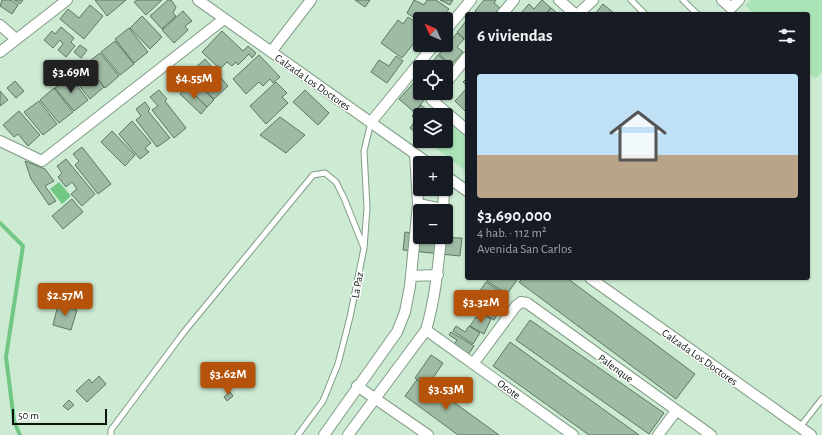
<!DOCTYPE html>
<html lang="es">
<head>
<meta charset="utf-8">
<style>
  :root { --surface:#171b24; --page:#242831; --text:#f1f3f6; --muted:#9ea1a6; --line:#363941; --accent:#b45309 }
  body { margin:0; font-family:"Alegreya Sans",sans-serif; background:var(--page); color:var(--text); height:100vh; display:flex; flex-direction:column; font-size:15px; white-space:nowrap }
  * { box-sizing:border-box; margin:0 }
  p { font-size:13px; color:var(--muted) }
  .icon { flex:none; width:22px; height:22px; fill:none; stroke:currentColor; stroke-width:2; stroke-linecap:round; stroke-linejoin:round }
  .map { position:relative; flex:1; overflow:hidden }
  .details { position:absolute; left:465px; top:12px; width:345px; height:268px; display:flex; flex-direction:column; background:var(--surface); border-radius:4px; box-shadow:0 1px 3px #0004 }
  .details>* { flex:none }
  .needle { width:26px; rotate:315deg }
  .fabs { position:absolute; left:413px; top:12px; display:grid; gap:8px }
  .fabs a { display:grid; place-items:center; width:40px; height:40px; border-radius:4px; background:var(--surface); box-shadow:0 1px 3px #0004; font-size:20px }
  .scale { position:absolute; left:12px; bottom:10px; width:95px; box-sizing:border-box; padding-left:4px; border:2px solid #0a140c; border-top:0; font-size:11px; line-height:14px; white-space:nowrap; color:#0a140c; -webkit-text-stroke:3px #fff; paint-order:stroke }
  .price { position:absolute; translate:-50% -34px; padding:0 9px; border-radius:4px; background:var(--accent); color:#fff; font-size:13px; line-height:26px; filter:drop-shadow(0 1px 2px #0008) }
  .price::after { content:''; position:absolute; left:50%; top:24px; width:12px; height:9px; margin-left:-6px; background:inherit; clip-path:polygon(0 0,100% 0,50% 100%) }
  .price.on { background:#222; color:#fff }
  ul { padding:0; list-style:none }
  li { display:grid; align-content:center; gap:8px; height:212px; padding:0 12px }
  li+li { border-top:1px solid var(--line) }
  li span { display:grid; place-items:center; height:124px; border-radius:4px; color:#555 }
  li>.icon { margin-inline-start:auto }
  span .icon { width:72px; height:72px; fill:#fffc; stroke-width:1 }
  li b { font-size:17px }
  h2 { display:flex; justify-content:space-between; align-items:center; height:48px; padding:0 12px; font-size:17px }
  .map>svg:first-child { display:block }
  .green { fill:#aae3b5 }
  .water { fill:#71c784 }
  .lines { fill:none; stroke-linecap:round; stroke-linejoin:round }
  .stream { stroke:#71c784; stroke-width:4 }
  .building { fill:#9fbba4; stroke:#5e7863 }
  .service-casing { stroke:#829c86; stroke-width:7 }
  .minor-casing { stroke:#829c86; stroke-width:12 }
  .service { stroke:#fff; stroke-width:5 }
  .minor { stroke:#fff; stroke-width:10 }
  .labels { text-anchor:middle; stroke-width:3; stroke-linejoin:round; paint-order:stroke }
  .street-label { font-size:11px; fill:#0a140c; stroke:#fff }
</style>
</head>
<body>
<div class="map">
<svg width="822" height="435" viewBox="0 0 822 435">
  <rect width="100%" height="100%" fill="#cdead2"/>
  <!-- green -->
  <path class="green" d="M751,0H822V72L815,79L808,71V14H754L745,5Z
    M448,121L467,136V172L430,144L432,141H446V123Z"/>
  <!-- water -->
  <path class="water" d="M59,182L71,196L62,204L50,189Z"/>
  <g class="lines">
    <!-- stream -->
    <path class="stream" d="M0,223L23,246L6,357L14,421L20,435"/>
  </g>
  <!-- building -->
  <path class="building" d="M2,0H11L18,5L12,14L0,6Z
    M14,0H23L20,4Z
    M95,0H126L107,16Z
    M137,0H162L146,15L134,2Z
    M168,0H171L176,7L173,13L176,16L162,29L150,16Z
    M355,0H370L365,7Z
    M414,0L424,5L427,0H436L449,9L441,19H420V22L407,13Z
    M440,0H453L450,5Z
    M484,0H496L494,3L500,8L494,14H478L475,11Z
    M542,0L551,8L545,14H520L529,4L534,9Z
    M603,4L615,14H595Z
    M90,5L103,16L84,39L60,19L68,9L79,18Z
    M551,8L557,13L546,14Z
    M183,11L192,21L185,26L188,30L174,43L162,30Z
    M142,16L162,37L150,49L130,28Z
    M408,17L420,25V38L419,37L402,58L381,43L398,20L403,24Z
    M467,20V41L457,32Z
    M61,27L74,38L71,42L75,46L66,57L58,50L63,44L60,40L53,48L44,40L52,31L55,34Z
    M129,28L148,52L134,63L115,39Z
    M222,31L243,51L248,46L256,53L252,58L249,54L238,65L236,62L232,66L227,62L220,69L202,52Z
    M457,33L464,39L457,47L463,52L451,65L439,54Z
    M115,41L134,64L120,75L101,52Z
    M80,45L87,50L81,58L74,52Z
    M100,53L119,76L105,88L86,64Z
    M259,55L280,77L273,83L270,79L263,86L259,82L246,94L233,79Z
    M438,55L446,61L441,67H428Z
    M396,56L403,61L387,83L371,72L379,60L389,66Z
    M205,59L228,86L214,99L190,73Z
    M85,64L104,87L90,99L71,76Z
    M184,66L190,74L181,82L174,74Z
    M69,76L88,100L74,111L55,88Z
    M192,78L214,100L207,107L185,85Z
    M418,78L420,80V92L426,98L414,112L399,99Z
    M467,78V86L463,82Z
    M15,81L24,91L16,98L7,88Z
    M276,82L287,93L282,97L288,103L266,124L250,106Z
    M186,87L207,107L201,114L180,94Z
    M54,88L73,112L59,123L40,100Z
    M467,88V113L455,101Z
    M159,90L167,99L165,101L186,128L174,138L152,110L158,106L150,97Z
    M305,90L329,113L318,125L293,102Z
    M0,91L8,100L0,106Z
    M39,101L57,124L43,135L24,112Z
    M145,102L150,109L148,111L170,138L157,147L136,120L141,116L136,109Z
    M421,105L433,115H420V136L410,128L416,120L412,116Z
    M19,111L40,135L28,146L18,134L14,137L3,125Z
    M280,117L305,135L286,153L260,135Z
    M132,121L151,143L145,148L149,152L140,159L119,134Z
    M112,131L135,155L125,166L101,142Z
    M82,147L111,184L98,194L75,165L79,161L73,154Z
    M66,159L95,194L82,206L71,194L77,189L72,182L66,187L58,177L62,173L57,166Z
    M25,161L45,169L54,181L45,186L56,201L49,205L31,179Z
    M72,199L83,212L63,229L52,216Z
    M405,232L420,234V237L462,238L460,256L403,250Z
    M488,278H515L517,280L507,294L487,281Z
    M523,278H567L695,374L676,399L519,282Z
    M486,282L506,295L498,308L477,295Z
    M474,295L500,310L494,320L468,305Z
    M58,305L77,310L71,330L53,325Z
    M483,314L491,319L484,334L470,326L476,317L480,319Z
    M530,320L664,413L649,434L516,340Z
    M456,326L465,332L469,326L480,333L473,344L453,331Z
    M451,332L474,346L468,355L453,346L457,340L449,335Z
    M510,342L639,435H589L493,366Z
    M431,355L443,363L427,387L415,378Z
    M99,376L106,384L87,402L76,391L89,379L92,383Z
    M419,377L499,435H458L405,396Z
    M230,392L233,396L227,401L224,397Z
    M69,400L74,405L68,410L63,406Z"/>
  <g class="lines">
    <!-- service casing -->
    <g class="service-casing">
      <path id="service" d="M631,0L645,14
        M683,0L697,14
        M800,427L822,399
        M111,435V430L184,332L313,175L325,173L336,182L344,198L364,248
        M298,435L323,401L338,364L350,317L364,248L367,208L364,151L371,122"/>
    </g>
    <!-- minor casing -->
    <g class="minor-casing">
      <path id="minor" d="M198,0L428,163
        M559,0L575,14
        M722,0L731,8L739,0
        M502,14L514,0
        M578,14L593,0
        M0,25L16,39
        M446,30L471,0
        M0,52L67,0
        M271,52L311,0
        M446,83L467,57
        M438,93L432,100L467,130
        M371,122L434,45
        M0,141L42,161L224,19
        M446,176L467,191
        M418,204L443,209
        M443,211L444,189
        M411,276L438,275
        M590,278L811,435
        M426,330L573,435
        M473,364L516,306L521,302L527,303L711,435
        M357,386L428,435
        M324,435L397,332L405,312L410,286L418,204L415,154
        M348,435L426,330C435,299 438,269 441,237
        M658,435L676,411"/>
    </g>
    <!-- service -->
    <use href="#service" class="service"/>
    <!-- minor -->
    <use href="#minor" class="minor"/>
  </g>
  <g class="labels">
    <!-- street labels -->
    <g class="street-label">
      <text transform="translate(313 82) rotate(35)" y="4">Calzada Los Doctores</text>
      <text transform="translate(357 285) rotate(-79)" y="4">La Paz</text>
      <text transform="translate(700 357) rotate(35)" y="4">Calzada Los Doctores</text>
      <text transform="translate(616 368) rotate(36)" y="4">Palenque</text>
      <text transform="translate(509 389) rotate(35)" y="4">Ocote</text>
    </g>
  </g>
</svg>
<div class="fabs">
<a><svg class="needle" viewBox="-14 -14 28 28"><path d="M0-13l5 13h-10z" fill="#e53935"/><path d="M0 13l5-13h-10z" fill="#9ea1a6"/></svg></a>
<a><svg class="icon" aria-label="locate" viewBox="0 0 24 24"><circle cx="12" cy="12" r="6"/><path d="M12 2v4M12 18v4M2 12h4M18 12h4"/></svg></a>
<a><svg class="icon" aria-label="layers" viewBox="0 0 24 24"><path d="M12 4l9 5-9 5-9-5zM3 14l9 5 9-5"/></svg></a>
<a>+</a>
<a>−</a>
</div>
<div class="scale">50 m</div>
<b class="price on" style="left:71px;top:94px">$3.69M</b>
<b class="price" style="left:194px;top:100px">$4.55M</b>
<b class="price" style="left:65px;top:317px">$2.57M</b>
<b class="price" style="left:481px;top:324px">$3.32M</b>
<b class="price" style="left:228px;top:396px">$3.62M</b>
<b class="price" style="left:446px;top:411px">$3.53M</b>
<section class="details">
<h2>6 viviendas<svg class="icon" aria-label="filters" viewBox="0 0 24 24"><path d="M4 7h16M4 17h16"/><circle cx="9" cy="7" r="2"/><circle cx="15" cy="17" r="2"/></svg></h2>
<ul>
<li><span style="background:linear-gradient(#bfe0f5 65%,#b9a48a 0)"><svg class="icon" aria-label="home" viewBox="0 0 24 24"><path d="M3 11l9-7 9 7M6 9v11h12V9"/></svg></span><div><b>$3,690,000</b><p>4 hab. · 112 m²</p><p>Avenida San Carlos</p></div></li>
</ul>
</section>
</div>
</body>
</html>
